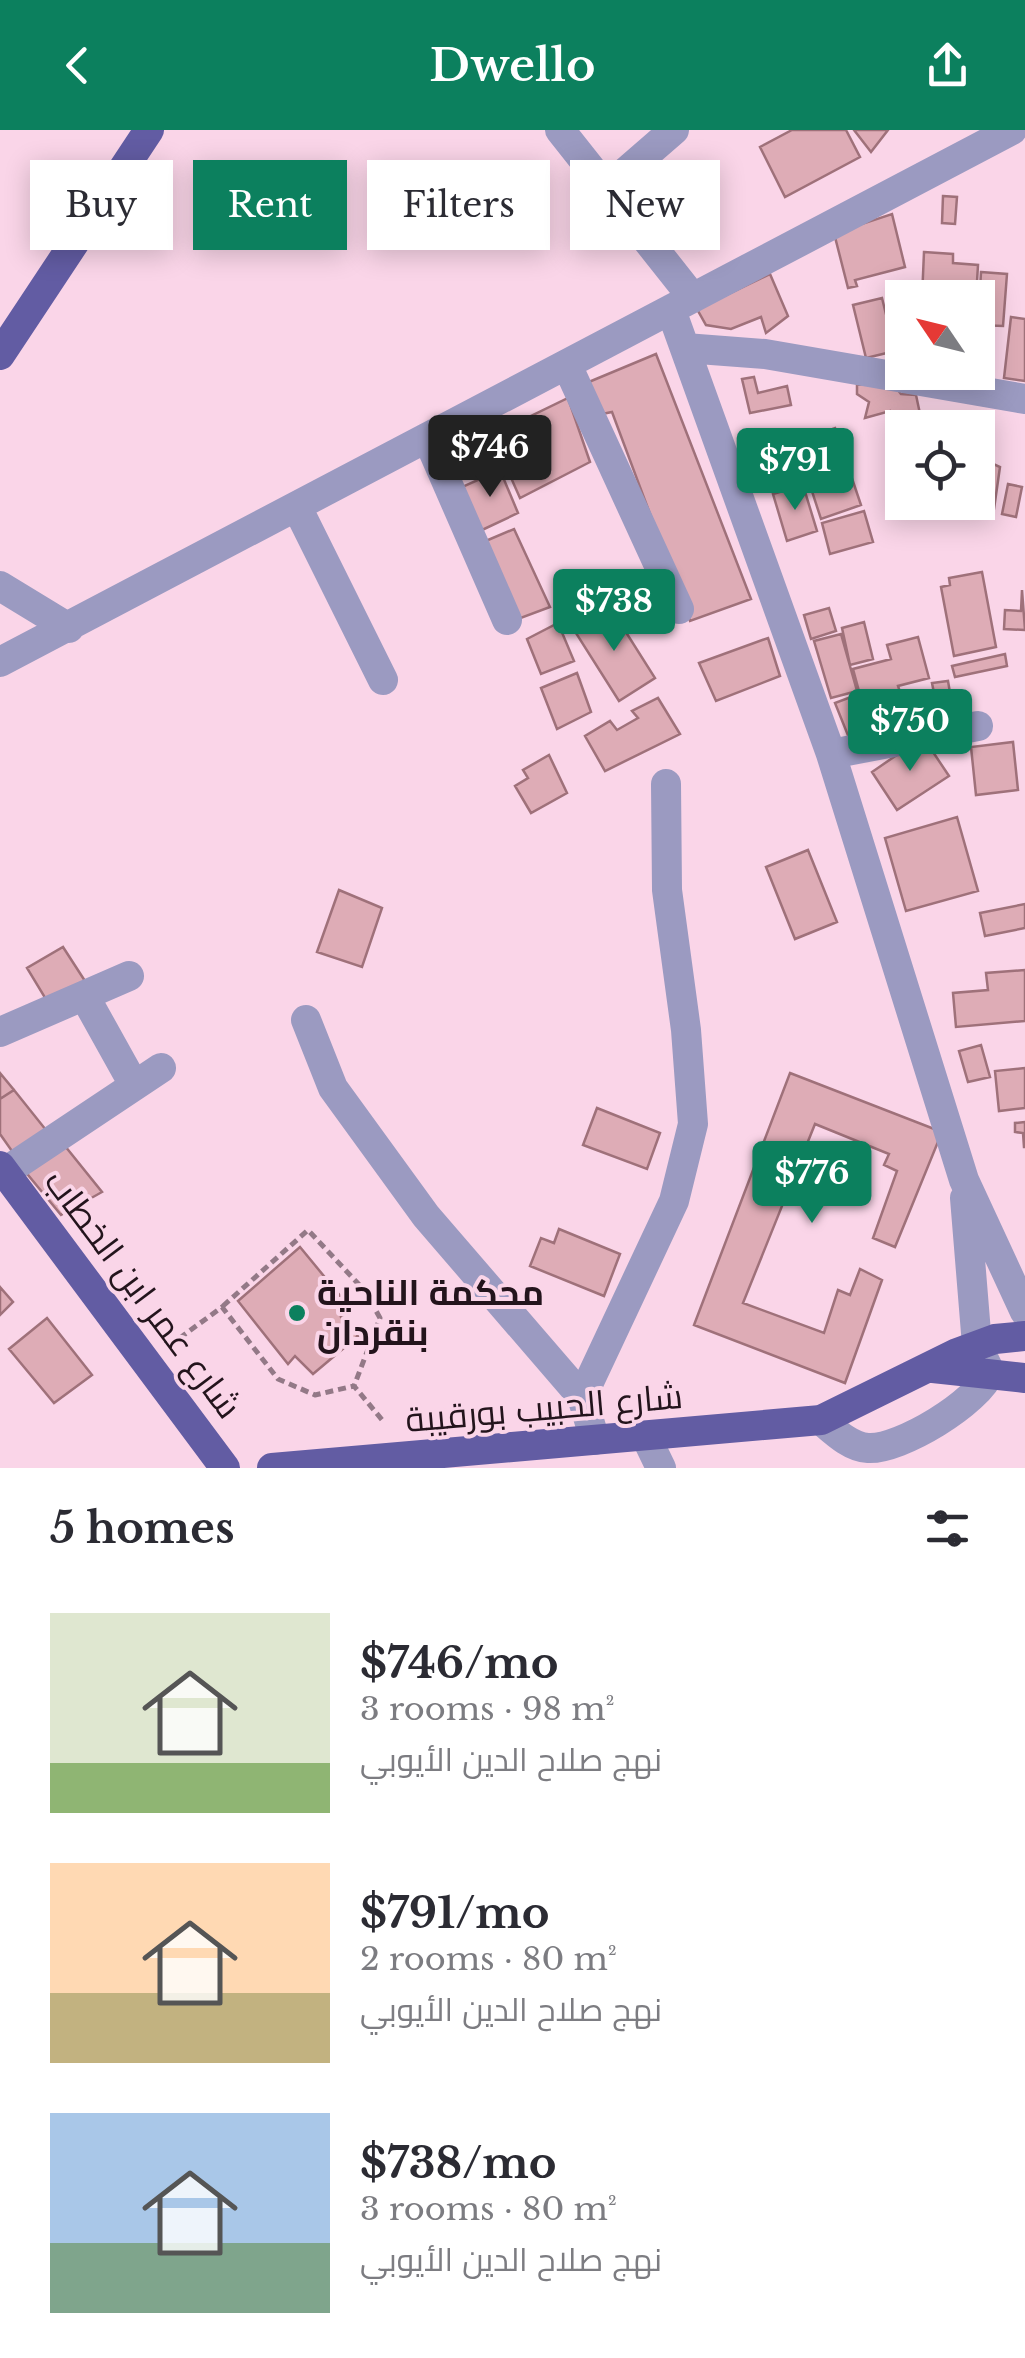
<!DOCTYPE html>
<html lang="en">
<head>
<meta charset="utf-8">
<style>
  :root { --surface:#fff; --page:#f2f2f3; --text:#2b2b33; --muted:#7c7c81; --accent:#0c805e }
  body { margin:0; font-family:"Libre Baskerville",Cairo,serif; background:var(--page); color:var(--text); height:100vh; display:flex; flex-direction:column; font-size:38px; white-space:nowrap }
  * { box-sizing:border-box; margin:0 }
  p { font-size:32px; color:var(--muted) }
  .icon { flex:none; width:55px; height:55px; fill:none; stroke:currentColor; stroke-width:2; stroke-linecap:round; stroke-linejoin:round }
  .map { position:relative; height:1338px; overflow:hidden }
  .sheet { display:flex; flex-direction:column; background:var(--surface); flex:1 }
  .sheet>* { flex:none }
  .banner { position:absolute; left:30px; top:30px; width:965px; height:90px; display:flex; gap:20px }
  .needle { width:65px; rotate:305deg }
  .buttons { position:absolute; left:885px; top:150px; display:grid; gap:20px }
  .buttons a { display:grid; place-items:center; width:110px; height:110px; border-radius:0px; background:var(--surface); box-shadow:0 5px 25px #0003; font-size:50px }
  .price { position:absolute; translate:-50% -85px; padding:0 22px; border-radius:10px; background:var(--accent); color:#fff; font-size:32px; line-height:65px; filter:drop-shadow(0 2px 5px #0008) }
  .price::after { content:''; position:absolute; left:50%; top:60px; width:30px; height:22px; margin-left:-15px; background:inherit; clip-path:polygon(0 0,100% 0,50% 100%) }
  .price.selected { background:#222; color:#fff }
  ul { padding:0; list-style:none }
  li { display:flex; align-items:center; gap:30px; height:250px; padding:0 50px }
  li span { display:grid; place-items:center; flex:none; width:280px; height:200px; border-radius:0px; color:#555 }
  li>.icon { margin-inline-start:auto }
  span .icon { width:120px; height:120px; fill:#fffc; stroke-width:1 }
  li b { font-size:42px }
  h2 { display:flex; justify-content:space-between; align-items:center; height:120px; padding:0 50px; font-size:42px }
  .pill { padding:0 35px; border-radius:0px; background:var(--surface); box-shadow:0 5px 25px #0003; font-size:35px; line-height:90px }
  .pill.selected { background:var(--accent); color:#fff }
  header { display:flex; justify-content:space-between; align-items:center; height:130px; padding:0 50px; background:var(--accent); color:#fff; font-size:45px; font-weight:600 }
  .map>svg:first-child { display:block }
  .building { fill:#deacb6; stroke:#9f717a; stroke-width:2.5 }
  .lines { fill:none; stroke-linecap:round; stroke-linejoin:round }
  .path { stroke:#937987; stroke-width:5; stroke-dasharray:8 5; stroke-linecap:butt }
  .minor { stroke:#9b9ac1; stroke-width:30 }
  .major { stroke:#625ca3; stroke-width:30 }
  .poi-dot { fill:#0c805e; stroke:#fad5e8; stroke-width:4 }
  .labels { text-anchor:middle; stroke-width:8; stroke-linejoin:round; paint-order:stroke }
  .poi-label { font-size:35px; font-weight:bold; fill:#23141c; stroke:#fad5e8; text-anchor:start }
  .street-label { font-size:35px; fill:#23141c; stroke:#fad5e8 }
</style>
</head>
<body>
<header><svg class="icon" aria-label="back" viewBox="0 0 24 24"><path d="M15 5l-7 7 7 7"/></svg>Dwello<svg class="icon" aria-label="share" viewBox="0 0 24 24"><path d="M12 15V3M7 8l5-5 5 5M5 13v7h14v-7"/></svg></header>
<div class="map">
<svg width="1025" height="1338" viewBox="0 0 1025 1338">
  <rect width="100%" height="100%" fill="#fad5e8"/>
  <!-- building -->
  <path class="building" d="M792,0H846L860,27L785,67L760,17Z
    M854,0H888L871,22Z
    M656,26L701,70L676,95L632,51Z
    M943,66L957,67L955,94L942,93Z
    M892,84L905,137L855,150L857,156L848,158L834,103Z
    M924,122L953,124V133L978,135L976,168H922Z
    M981,142L1007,144L1003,196L978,195Z
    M770,144L788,186L766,203L761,187L731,199L706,195L697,179Z
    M882,168L895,221L866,228L853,175Z
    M1011,187L1025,189V251L1004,248Z
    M978,202L988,204L981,244L969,242H978Z
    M656,224L751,469L690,491L612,282L597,285L584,254Z
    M754,247L758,263L787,256L791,275L750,283L742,249Z
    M890,250L901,264L916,265L923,298H902V354L890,281L865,288L869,272L857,264V255Z
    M568,268L590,332L520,368L492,305Z
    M835,298L861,375L821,389L796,312Z
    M978,327L1000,337L994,379L982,378L981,387L941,382L942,372H978Z
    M500,340L518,383L482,400L462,357Z
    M1008,354L1022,357L1016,387L1002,384Z
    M803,355L817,401L787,411L773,364Z
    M864,381L873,412L830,424L822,393Z
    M514,399L550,477L518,489L481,413Z
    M982,442L996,517L954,526L941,457L950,455L949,448Z
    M1022,460L1025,500L1004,499L1005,480L1021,481Z
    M610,477L655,548L619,571L574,500Z
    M829,478L836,501L811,509L804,485Z
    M864,492L873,529L850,535L842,498Z
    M558,493L574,531L541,544L527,509Z
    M841,504L857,561L831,568L814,511Z
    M918,507L929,548L898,556L901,565L863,576L853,539L891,529L887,515Z
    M768,508L780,546L716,571L699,533Z
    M1005,524L1007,536L955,547L952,536Z
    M577,543L591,582L557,599L541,558Z
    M948,551L953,580L938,583L932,553Z
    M856,565L869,600L849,608L835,573Z
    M658,568L680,604L605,641L585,606L610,591L617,600L638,588L632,581Z
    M923,607L949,646L897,680L872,642Z
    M1013,612L1018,660L976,665L971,617Z
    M549,625L567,663L531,683L515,656L528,648L523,640Z
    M957,687L978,761L906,781L885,708Z
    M808,720L837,792L795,809L766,737Z
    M339,760L382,778L362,837L317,822Z
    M1025,774V798L985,806L980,783Z
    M63,817L85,851L50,876L27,838Z
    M1025,840V891L956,897L953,863L988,860L986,843Z
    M981,915L990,947L968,952L959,921Z
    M1025,938V978L999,981L995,941Z
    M0,943L14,960L0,969Z
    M790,943L942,1002L895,1117L873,1108L897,1041L884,1035L889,1024L815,994L743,1173L824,1203L838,1160L850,1165L860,1139L882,1150L845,1253L694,1195Z
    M14,960L50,1005L14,1024L0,1004V969Z
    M597,978L660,1003L647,1039L583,1015Z
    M1025,992V1017H1024L1023,1003L1015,1002V993Z
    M65,1016L102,1062L61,1085L24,1040Z
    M559,1099L620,1124L604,1166L530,1136L541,1108L554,1113Z
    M300,1117L351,1179L341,1187L358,1206L313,1244L295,1226L288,1234L238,1171Z
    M0,1157L13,1172L0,1185Z
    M47,1188L92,1245L54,1273L9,1219Z"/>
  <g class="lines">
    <!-- path -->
    <path class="path" d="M223,1176L308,1100L365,1161L380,1188L354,1256
      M169,1216L222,1177L278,1249L315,1265L354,1256L383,1291"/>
    <!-- minor -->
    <path class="minor" d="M560,0L693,168
      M606,59L674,0
      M671,180L831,624L964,1050L1025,1182
      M685,218L765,224L1025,269
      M567,235L679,479
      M428,309L507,490
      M297,377L383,550
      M0,456L69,498
      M0,532L1012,0
      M831,624L978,596
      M85,867L134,955
      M306,890L333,958L426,1086L582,1267
      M0,902L129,846
      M5,1042L161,938
      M821,1290C834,1301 850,1317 868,1318C900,1320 979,1272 990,1242L977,1215L965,1068
      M646,1307L661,1338
      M595,1310L582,1267L674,1071L693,994L686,900L667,760L666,654"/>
    <!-- major -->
    <path class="major" d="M0,225L149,0
      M0,1036L225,1338
      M933,1238L1025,1248
      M272,1338L821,1290L957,1223L995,1209L1025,1206"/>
  </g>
  <!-- markers -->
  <circle class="poi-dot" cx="297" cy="1183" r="10"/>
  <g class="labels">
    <!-- poi labels -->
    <g class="poi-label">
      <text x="317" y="1175">محكمة الناحية<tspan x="317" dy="40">بنقردان</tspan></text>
    </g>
    <!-- street labels -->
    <g class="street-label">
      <text transform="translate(143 1164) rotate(53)" y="12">شارع عمر ابن الخطاب</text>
      <text transform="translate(544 1278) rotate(-5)" y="12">شارع الحبيب بورقيبة</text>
    </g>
  </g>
</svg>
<div class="buttons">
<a><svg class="needle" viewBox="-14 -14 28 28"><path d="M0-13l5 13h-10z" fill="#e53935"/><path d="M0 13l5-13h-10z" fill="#7c7c81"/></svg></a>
<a><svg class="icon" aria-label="locate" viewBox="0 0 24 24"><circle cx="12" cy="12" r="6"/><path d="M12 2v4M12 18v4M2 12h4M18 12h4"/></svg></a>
</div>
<b class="price selected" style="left:490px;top:370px">$746</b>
<b class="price" style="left:795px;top:383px">$791</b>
<b class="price" style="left:614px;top:524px">$738</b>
<b class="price" style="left:910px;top:644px">$750</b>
<b class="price" style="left:812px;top:1096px">$776</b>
<div class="banner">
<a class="pill">Buy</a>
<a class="pill selected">Rent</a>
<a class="pill">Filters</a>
<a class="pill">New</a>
</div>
</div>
<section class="sheet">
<h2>5 homes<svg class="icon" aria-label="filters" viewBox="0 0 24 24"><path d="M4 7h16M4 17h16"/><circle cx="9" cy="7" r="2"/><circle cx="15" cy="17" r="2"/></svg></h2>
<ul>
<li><span style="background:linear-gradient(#dfe7d0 75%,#8fb573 0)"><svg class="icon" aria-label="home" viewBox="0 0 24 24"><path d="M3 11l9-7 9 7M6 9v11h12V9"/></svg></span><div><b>$746/mo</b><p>3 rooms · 98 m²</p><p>نهج صلاح الدين الأيوبي</p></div></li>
<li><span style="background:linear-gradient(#ffd9b3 65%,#c2b280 0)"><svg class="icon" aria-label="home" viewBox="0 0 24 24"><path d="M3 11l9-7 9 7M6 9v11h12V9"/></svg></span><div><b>$791/mo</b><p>2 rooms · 80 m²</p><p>نهج صلاح الدين الأيوبي</p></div></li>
<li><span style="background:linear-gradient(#a9c7e8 65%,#7fa58c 0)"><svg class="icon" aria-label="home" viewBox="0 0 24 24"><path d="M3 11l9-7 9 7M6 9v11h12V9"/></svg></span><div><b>$738/mo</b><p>3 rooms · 80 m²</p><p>نهج صلاح الدين الأيوبي</p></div></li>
</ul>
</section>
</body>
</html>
